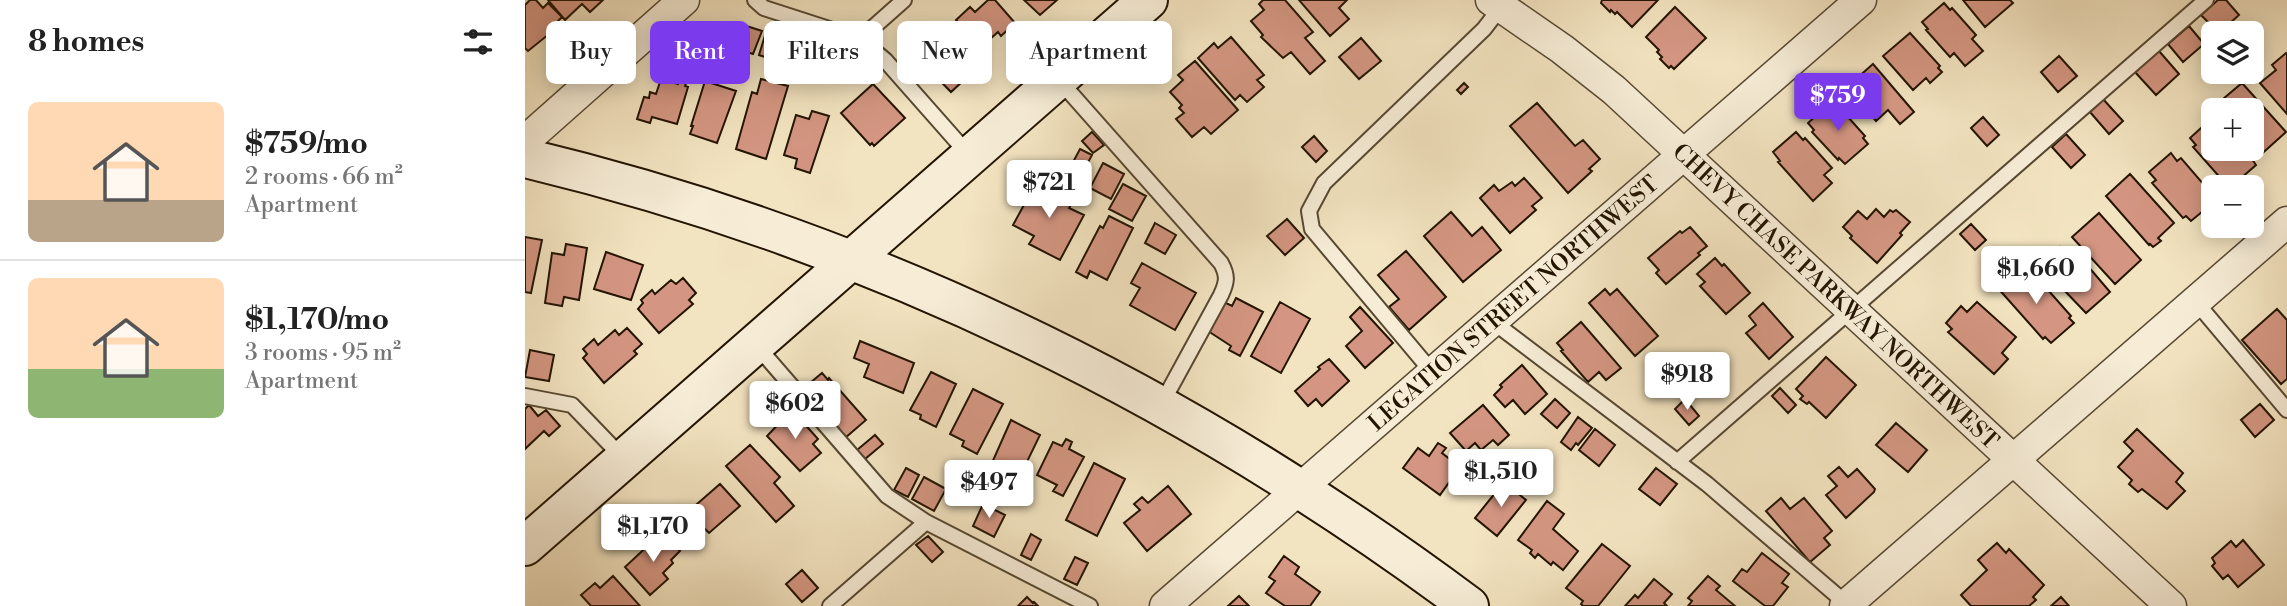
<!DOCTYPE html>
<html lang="en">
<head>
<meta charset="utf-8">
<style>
  :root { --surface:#fff; --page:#f2f2f2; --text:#222; --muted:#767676; --line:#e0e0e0; --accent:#7c3aed }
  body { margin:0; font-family:"Libre Bodoni",serif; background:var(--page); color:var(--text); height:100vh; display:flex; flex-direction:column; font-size:26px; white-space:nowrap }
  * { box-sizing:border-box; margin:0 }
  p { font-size:23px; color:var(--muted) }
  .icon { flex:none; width:38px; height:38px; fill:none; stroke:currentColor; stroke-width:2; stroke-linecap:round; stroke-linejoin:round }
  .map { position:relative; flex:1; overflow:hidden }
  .drawer { display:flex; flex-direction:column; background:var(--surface); width:525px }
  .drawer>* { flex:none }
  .banner { position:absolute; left:21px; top:21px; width:665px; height:63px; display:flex; gap:14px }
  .buttons { position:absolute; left:1676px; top:21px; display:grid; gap:14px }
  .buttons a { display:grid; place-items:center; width:63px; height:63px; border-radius:10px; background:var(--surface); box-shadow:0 4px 18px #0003; font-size:35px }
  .price { position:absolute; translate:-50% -60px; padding:0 16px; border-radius:7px; background:#fff; color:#222; font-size:23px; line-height:46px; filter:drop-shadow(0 2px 4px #0008) }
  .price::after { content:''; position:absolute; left:50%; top:42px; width:21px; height:16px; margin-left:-10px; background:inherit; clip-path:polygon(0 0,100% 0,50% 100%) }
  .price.active { background:var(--accent); color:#fff }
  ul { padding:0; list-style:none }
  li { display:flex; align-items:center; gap:21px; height:175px; padding:0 28px }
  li+li { border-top:2px solid var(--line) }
  li span { display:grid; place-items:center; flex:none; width:196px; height:140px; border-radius:10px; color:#555 }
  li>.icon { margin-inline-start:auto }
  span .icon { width:84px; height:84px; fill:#fffc; stroke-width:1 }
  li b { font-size:30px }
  h2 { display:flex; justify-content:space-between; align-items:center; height:84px; padding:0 28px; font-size:30px }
  .pill { padding:0 24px; border-radius:10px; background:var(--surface); box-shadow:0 4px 18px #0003; font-size:24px; line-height:63px }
  .pill.active { background:var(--accent); color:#fff }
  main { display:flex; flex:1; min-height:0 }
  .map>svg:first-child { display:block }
  .building { fill:#d49682; stroke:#231402; stroke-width:2 }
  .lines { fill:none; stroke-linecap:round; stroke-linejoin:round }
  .lane-casing { stroke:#574832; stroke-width:18 }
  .street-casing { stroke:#574832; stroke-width:33 }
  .secondary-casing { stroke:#231402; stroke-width:42 }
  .lane { stroke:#f7edd7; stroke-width:14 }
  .street { stroke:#f7edd7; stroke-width:30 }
  .secondary { stroke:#f7edd7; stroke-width:38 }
  .labels { text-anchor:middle; stroke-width:6; stroke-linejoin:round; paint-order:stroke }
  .street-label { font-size:23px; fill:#231402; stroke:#f7edd7 }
</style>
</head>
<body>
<main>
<section class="drawer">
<h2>8 homes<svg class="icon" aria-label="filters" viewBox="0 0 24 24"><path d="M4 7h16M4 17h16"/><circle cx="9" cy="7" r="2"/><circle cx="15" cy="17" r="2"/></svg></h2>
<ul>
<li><span style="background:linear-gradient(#ffd9b3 70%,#b9a48a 0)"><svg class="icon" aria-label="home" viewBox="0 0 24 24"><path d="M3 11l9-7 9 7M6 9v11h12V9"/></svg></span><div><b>$759/mo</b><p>2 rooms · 66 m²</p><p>Apartment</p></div></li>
<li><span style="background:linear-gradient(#ffd9b3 65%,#8fb573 0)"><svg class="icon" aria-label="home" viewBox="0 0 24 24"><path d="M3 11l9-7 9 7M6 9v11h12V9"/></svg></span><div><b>$1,170/mo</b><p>3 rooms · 95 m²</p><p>Apartment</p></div></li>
</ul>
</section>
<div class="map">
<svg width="1762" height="606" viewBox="0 0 1762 606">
  <rect width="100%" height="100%" fill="#f3e4c1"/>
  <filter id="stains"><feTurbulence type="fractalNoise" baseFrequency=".00286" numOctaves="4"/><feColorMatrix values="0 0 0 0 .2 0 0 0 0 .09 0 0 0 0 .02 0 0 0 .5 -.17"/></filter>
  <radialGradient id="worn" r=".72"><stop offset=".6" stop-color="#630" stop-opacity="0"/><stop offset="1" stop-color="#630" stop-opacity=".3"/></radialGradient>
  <!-- building -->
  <path class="building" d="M5,0H11L18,8L23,3L37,17L31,23L34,26L3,51L0,48V5Z
    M23,0H78L65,12L57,4L40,20Z
    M463,0H470L490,23L476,36L473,32L456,47L431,20L445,7L450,12Z
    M499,0H532L515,15Z
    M738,0H760L788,32L780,38L800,61L785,74L766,52L758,58L736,37L738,35L726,21L739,10L734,4Z
    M774,0H822L814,8L824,19L805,36Z
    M1077,0H1133L1107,27L1092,12L1090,14L1086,10L1085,12L1076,3Z
    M1438,0H1485L1488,3L1460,27Z
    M1693,0H1701L1714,15L1694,33L1676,15Z
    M1419,3L1425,10L1427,8L1451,35L1447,39L1458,51L1440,66L1429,53L1425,57L1401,30L1403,29L1397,22Z
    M1150,7L1181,38L1149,69L1146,66L1144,68L1135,59L1137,57L1132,52L1134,50L1121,37Z
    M212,23L237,31L228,54L204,46Z
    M412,24L418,31L421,29L450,61L447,63L452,68L426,92L391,56L399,49L392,42Z
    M1664,26L1679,44L1658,62L1643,44Z
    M241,32L266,40L259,63L234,55Z
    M1385,33L1415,66L1413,68L1417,72L1405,83L1401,78L1388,90L1358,56Z
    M706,37L739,75L732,80L739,87L722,102L715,95L710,100L673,58L689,43L693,48Z
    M836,38L856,61L834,79L814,57Z
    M312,45L326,49L318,76L304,71Z
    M1634,51L1654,74L1631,95L1610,72Z
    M1761,53L1762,54V114L1735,83L1751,70L1747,65Z
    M1534,56L1552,76L1533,92L1516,72Z
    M670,61L713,110L686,134L679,127L667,137L651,119L659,113L654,108L657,105L645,92L658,80L653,75Z
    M1348,64L1389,112L1375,124L1363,110L1351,121L1322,87Z
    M136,79L153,84L155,79L162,81L160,86L163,87L152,124L127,117L125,123L112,119L119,97L124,98L125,92L131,94Z
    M236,79L263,86L241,159L211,149L227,92L232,94Z
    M180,81L211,91L192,143L165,134L168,126H166Z
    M939,83L943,87L936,94L932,90Z
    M1717,83L1761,132L1732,158L1724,149H1727V110H1698L1692,104Z
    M348,84L380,118L349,146L347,143L345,145L316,113Z
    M1578,99L1598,121L1584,134L1565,112Z
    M1306,102L1312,109L1314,107L1340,136L1338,138L1343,144L1320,164L1314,158L1313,160L1287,132L1289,130L1283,123Z
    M1012,103L1050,146L1058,140L1075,159L1064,169L1067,171L1043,193L985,126Z
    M287,111L304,116L285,173L270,168L272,159L259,155L271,115L284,119Z
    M1458,117L1474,135L1462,146L1446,128Z
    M1687,118L1689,121V149H1720L1731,165L1707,186L1701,180L1699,182L1668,147L1671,145L1665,138Z
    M567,132L579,145L568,153L557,141Z
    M1271,132L1278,140L1280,138L1307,168L1299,175L1307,183L1288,201L1253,162L1255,161L1248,152Z
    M1541,134L1560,155L1546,168L1527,147Z
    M789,136L802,151L791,162L777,147Z
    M555,149L567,155L559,170L547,164Z
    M1646,153L1652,161L1656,158L1686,193L1683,196L1689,202L1666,221L1661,216L1658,218L1627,183L1631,180L1624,172Z
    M578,163L599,174L586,199L565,188Z
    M1605,174L1649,223L1633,238L1636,241L1628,247L1625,244L1624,245L1581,196Z
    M999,178L1017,198L1007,206L1011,210L985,233L955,198L969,185L974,191L987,182L990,186Z
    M512,181L549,200L544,208L559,215L535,260L504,244L509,236L488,225Z
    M598,184L621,196L607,221L584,209Z
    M1351,209L1359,217L1365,210L1368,212L1371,210L1385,222L1375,233L1377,235L1352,263L1325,238L1327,236L1318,227L1333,211L1342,219Z
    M926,212L947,236L957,227L976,250L938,282L899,236Z
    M1574,213L1616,260L1590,284L1547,237Z
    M584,216L608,228L582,280L565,271L562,278L551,272L575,226L578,228Z
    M762,219L779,238L760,255L742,236Z
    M630,223L651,235L640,254L620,243Z
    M1446,224L1461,240L1450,250L1435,234Z
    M1165,227L1182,246L1173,253L1175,255L1141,284L1131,273L1134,270L1123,258L1155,231L1157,233Z
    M0,237L17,240L6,293L0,292Z
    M41,244L62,248L54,300L39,297L37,306L20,303L27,253L39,255Z
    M1535,247L1543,257L1550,251L1585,292L1561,313L1515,265Z
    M881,251L921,297L884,330L864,307L874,299L853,275Z
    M81,252L118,265L106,300L69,289Z
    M1190,258L1197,266L1199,264L1225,293L1201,314L1175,286L1180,282L1172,274Z
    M617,263L671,293L650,330L605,305L615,288L606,283Z
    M1487,271L1497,282L1506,275L1513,283L1515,281L1546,316L1544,318L1549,323L1526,343L1520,337L1518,339L1471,286Z
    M158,278L171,293L164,300L168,304L134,333L113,309L118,303L116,300L127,290L130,294L146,280L151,284Z
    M1080,289L1085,295L1092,289L1133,336L1110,356L1064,303Z
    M711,298L738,312L715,356L704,350L706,346L683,331L699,302L707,306Z
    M755,302L785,319L756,373L726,356Z
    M1452,302L1491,337L1477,353L1483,359L1469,374L1423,332L1427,329L1421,323L1436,306L1442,312Z
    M1238,303L1268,337L1244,359L1221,333L1231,325L1224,316Z
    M835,307L868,343L840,368L821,346L837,331L825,317Z
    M1752,309L1762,320V379L1756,384L1717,340Z
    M1056,322L1096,368L1081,380L1074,372L1063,382L1036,351L1038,350L1032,343Z
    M102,328L117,344L109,351L112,354L79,383L58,358L62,354L58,349L69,339L73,345L90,330L94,335Z
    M335,341L389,363L378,393L339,377L344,364L329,358Z
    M5,350L29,355L24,381L0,377Z
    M1301,357L1331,385L1301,418L1284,402L1282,404L1275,399L1278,396L1271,389Z
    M804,359L824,381L797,406L791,399L783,406L770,391L795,369L793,367Z
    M997,365L1022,394L1000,414L988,400L980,407L969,395L977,387L975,385Z
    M406,372L431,384L411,427L395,419L396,415L385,410Z
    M297,373L303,380L304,378L341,420L320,438L284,397L285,395L279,388Z
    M1255,388L1271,405L1263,413L1247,396Z
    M448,389L478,404L452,454L437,446L439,441L425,434Z
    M1030,399L1045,413L1032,428L1016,414Z
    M1160,399L1174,416L1164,425L1150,409Z
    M1735,404L1749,420L1730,437L1716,420Z
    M4,405L13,416L21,410L35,426L24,436L19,431L0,449V409Z
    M958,405L984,435L973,445L968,440L956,450L950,443L941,451L925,433Z
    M267,410L293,439L288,444L296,453L275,471L242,436Z
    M1053,417L1067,428L1053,445L1051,443L1046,450L1036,442Z
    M486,420L515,435L497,472L487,468L484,474L466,465Z
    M1371,423L1402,450L1383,472L1351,445Z
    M1070,429L1090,445L1074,466L1054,450Z
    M1612,429L1658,473L1651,482L1660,491L1642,509L1617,489L1613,492L1604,484L1607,480L1593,467L1608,451L1599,442Z
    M350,435L358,444L340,459L332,450Z
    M541,439L547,442L544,449L559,457L538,496L528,491L532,485L512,475L528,442L537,446Z
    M913,443L921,448L917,453L935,467L915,495L878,468L893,448L904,456Z
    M225,445L255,477L249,483L269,506L251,522L201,466Z
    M569,463L600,479L572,536L541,520Z
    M1314,467L1323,477L1332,469L1350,489L1349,492L1321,518L1301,495L1312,486L1303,476Z
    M381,468L394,475L383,497L369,490Z
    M1131,468L1152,484L1135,505L1114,489Z
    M399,477L421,489L409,511L387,499Z
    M979,482L1001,500L972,536L950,518Z
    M195,484L215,506L184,533L177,526L167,535L156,522L166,513L164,511Z
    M643,486L666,514L622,551L599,523L615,510L609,504L617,497L623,503Z
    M1256,498L1265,509L1279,498L1307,531L1299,538L1305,545L1285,562L1241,511Z
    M1022,501L1039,514L1028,529L1053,551L1038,570L1028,562L1026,565L1013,554L1010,558L1005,553L1007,550L993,540Z
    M458,504L480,515L469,537L448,526Z
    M506,534L516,540L506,560L496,555Z
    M142,536L155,551L146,560L148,563L138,573L143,579L125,595L100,567L129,540L133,544Z
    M403,536L418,552L407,562L391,545Z
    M1718,540L1739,565L1713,587L1703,575L1698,579L1687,566L1690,563L1687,558L1706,541L1711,547Z
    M1472,543L1481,553L1484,549L1519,585L1508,597L1511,600L1504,606H1446L1436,595L1462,570L1453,560Z
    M1077,544L1105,566L1073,606H1058L1056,604L1058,601L1041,588Z
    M1237,553L1264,574L1257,583L1263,587L1248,606H1240L1208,581L1217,569L1222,572Z
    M759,556L774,567L770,574L795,592L785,606H760L741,593L750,581L744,577Z
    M550,557L563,563L552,585L539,579Z
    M277,570L293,588L277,602L261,584Z
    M88,576L115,606H66L56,595L70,583L75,588Z
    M1183,576L1195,586L1191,590L1210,606H1163L1167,601L1163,598Z
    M1129,579L1147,594L1139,603L1142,606H1100L1110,595L1113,598Z
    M714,596L724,606H703Z
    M502,597L508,603L509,602L513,606H493Z
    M1536,597L1544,606H1526Z"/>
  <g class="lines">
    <!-- lane casing -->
    <g class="lane-casing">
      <path id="lane" d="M230,0L239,8L335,39L360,60L443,154
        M335,39L379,0
        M534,80L696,263C703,276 702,282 696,295L636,405
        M1671,302L1762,410
        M967,321L1182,484L1323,605
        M231,345L362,496L401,522L565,606
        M908,373L787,229L784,211L799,183L959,29L976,7
        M0,396L47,405L98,458
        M1152,462L1681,0
        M305,606L401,522"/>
    </g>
    <!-- street casing -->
    <g class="street-casing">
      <path id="street" d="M966,0L1037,49L1089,90L1646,606
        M0,141L159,0
        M640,606L1336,0
        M1320,606L1762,222"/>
    </g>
    <!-- secondary casing -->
    <g class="secondary-casing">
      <path id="secondary" d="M0,158C346,241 660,394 944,606
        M0,546L623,0"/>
    </g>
    <!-- lane -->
    <use href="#lane" class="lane"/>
    <!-- street -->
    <use href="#street" class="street"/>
    <!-- secondary -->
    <use href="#secondary" class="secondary"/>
  </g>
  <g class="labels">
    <!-- street labels -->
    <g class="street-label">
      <text transform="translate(1311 296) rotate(43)" y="8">CHEVY CHASE PARKWAY NORTHWEST</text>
      <text transform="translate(988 303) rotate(-41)" y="8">LEGATION STREET NORTHWEST</text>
    </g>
  </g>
  <rect width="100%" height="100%" filter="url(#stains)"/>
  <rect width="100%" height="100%" fill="url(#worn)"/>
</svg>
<div class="buttons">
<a><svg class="icon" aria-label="layers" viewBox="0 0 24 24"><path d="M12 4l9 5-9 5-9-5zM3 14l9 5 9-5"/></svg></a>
<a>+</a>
<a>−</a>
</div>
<b class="price active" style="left:1313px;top:133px">$759</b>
<b class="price" style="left:524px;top:220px">$721</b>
<b class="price" style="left:1511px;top:306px">$1,660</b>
<b class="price" style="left:1162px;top:412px">$918</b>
<b class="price" style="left:270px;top:441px">$602</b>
<b class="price" style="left:976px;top:509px">$1,510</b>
<b class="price" style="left:464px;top:520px">$497</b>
<b class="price" style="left:128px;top:564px">$1,170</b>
<div class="banner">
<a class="pill">Buy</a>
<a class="pill active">Rent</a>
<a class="pill">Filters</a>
<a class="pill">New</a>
<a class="pill">Apartment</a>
</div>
</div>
</main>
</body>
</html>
